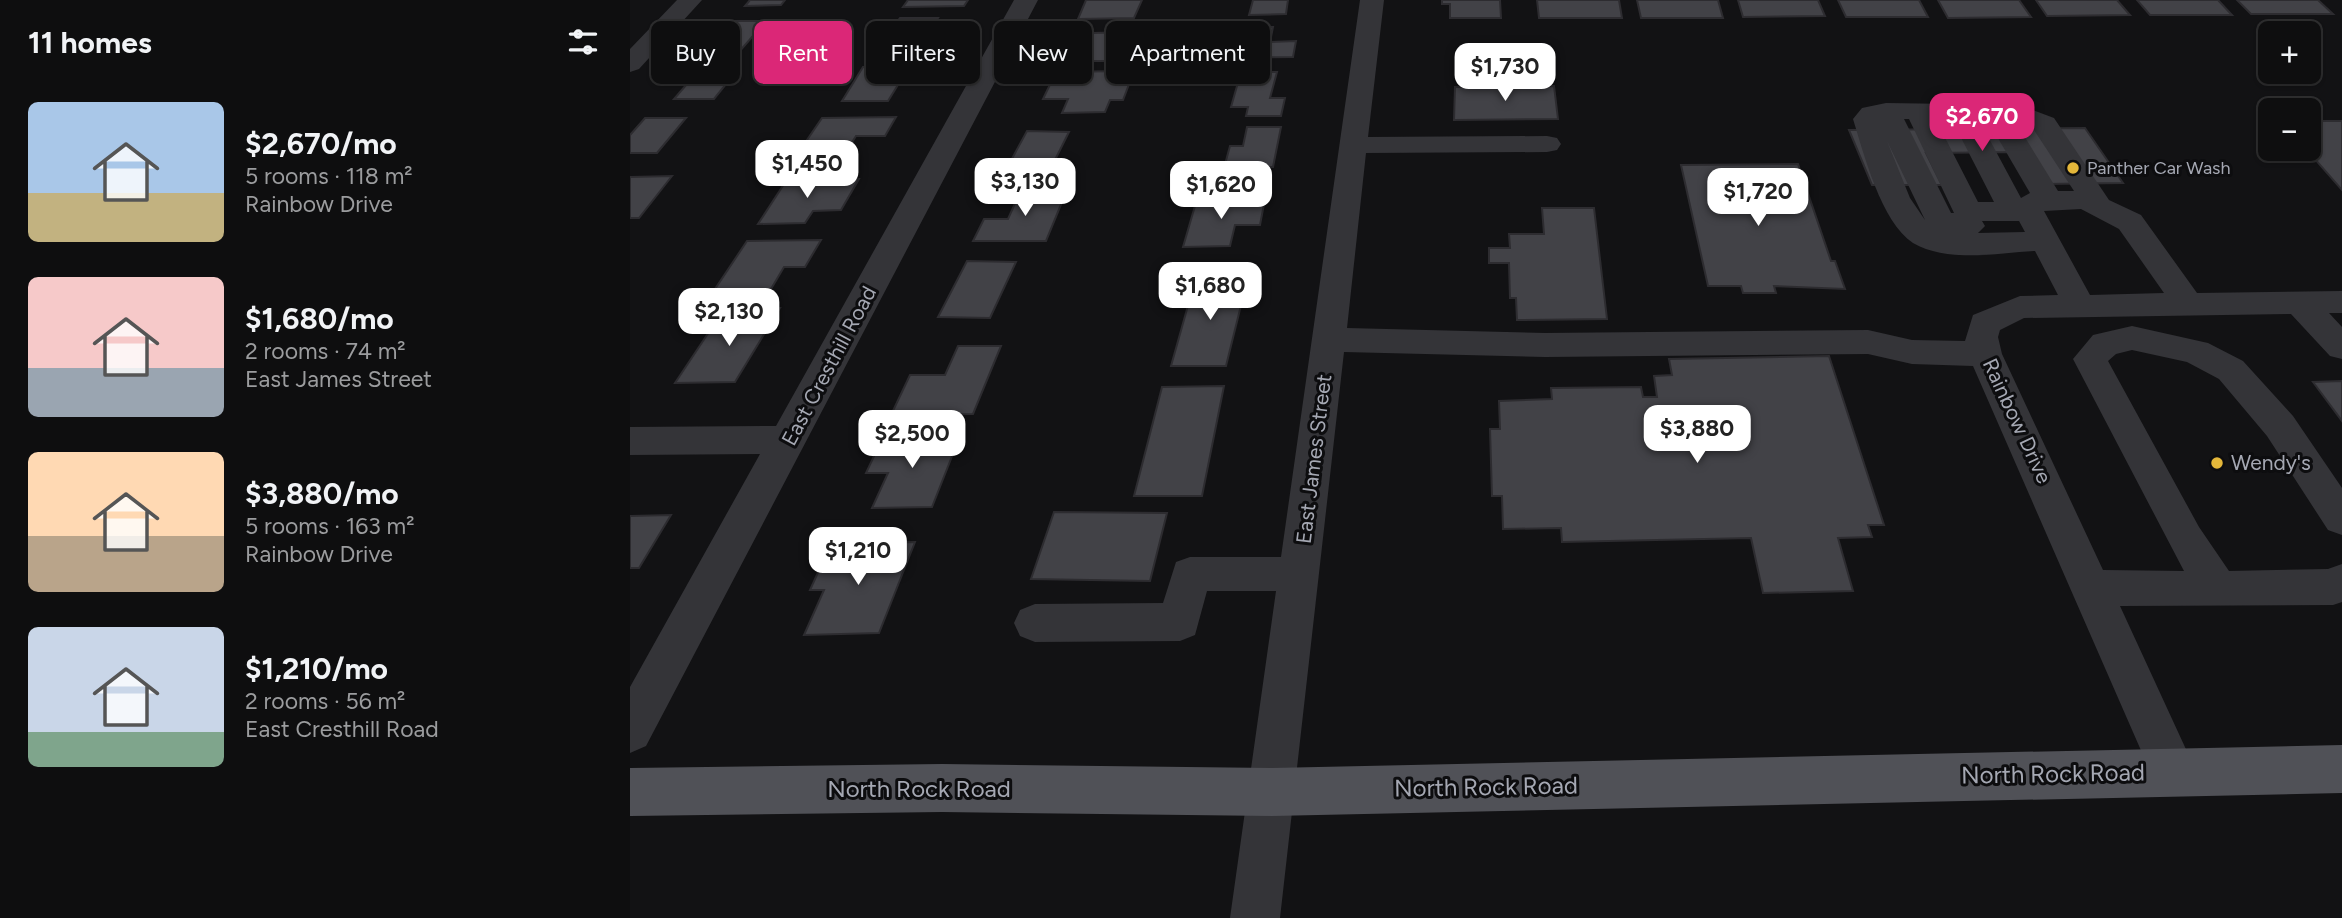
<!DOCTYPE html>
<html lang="en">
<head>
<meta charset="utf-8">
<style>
  :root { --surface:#0e0e0f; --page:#171718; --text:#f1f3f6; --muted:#9b9c9e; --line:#2e2e2f; --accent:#db2777 }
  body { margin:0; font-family:Figtree,sans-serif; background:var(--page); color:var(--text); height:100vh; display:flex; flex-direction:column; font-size:26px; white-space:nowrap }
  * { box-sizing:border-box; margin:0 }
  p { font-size:23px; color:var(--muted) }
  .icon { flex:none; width:38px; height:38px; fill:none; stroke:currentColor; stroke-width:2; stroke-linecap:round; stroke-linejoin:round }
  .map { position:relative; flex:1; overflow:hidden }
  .panel { display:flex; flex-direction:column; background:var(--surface); width:630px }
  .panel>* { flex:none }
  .guide { position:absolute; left:21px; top:21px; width:665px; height:63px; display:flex; gap:14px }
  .buttons { position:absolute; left:1628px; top:21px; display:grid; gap:14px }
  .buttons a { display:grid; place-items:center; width:63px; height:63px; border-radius:10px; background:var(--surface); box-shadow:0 2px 5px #0004,0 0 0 2px var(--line); font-size:35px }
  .price { position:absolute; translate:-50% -60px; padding:0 16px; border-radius:14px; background:#fff; color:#222; font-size:23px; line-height:46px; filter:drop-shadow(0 2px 4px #0008) }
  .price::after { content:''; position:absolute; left:50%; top:42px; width:21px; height:16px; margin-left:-10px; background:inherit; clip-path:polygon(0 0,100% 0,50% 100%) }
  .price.active { background:var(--accent); color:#fff }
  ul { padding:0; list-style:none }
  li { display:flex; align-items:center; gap:21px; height:175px; padding:0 28px }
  li span { display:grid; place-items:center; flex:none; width:196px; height:140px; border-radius:10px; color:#555 }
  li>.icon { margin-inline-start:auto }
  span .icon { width:84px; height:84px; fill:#fffc; stroke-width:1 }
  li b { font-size:30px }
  h2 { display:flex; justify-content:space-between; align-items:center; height:84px; padding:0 28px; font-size:30px }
  .chip { padding:0 24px; border-radius:10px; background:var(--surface); box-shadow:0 2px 5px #0004,0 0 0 2px var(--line); font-size:24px; line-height:63px }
  .chip.active { background:var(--accent); color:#fff }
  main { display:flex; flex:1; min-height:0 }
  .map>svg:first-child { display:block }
  .water { fill:#2d343b }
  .building { fill:#424247; stroke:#2d2c30; stroke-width:2 }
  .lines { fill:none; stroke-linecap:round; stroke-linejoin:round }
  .minor { fill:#343438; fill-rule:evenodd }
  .major { fill:#505157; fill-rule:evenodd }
  .poi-dot { fill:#e4b73a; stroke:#0d0d0f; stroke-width:2.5 }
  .labels { text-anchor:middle; stroke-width:6; stroke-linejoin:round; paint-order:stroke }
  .far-poi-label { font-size:18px; fill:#a5a8b3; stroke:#0d0d0f; text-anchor:start }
  .street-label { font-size:21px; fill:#a5a8b3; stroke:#0d0d0f }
  .poi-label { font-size:21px; fill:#a5a8b3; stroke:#0d0d0f; text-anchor:start }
  .near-street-label { font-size:24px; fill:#a5a8b3; stroke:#0d0d0f }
</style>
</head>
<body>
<main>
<section class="panel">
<h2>11 homes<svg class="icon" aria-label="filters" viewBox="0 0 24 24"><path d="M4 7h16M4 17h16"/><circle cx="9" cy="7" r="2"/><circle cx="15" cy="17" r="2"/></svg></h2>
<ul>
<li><span style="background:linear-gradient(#a9c7e8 65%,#c2b280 0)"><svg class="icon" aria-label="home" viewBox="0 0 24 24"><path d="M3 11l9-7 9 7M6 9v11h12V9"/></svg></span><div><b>$2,670/mo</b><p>5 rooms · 118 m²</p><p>Rainbow Drive</p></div></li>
<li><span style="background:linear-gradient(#f6c9c9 65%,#9aa5b1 0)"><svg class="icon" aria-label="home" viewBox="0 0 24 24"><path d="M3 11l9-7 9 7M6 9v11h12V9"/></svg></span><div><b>$1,680/mo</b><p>2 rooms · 74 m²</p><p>East James Street</p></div></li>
<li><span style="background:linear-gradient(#ffd9b3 60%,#b9a48a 0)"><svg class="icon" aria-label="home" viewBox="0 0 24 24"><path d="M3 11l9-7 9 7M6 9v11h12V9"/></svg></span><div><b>$3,880/mo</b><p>5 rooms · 163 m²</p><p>Rainbow Drive</p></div></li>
<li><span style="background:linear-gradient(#c9d6e8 75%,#7fa58c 0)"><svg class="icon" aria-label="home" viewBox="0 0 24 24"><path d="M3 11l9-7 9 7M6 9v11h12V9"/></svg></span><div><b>$1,210/mo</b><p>2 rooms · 56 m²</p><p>East Cresthill Road</p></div></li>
</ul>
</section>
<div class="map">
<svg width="1712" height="918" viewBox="0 0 1712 918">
  <rect width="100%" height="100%" fill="#121214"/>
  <!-- water -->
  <path class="water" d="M192,22L185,31L136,32L144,23Z"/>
  <!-- building -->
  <path class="building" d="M120,0H155L151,5L115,6Z
    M278,0H338L334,6L273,7Z
    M456,0H512L504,18L448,19Z
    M623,0H658L656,14L619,15Z
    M812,0H870L871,18H820V4H812Z
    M907,0H989L992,18H909Z
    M1007,0H1088L1093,18H1011Z
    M1108,0H1188L1195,16L1113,17Z
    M1208,0H1289L1298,17H1216Z
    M1308,0H1389L1401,17L1318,18Z
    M1406,0H1487L1500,15L1417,16Z
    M1507,0H1588L1602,15H1520Z
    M1607,0H1688L1703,14H1621Z
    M270,18H308L296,36H319L307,54L243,53Z
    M102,21H136L109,52H73Z
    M643,27L640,42L666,41L663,57L597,58L605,28Z
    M502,32L491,61H429L437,46H457L463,33Z
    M233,67H298L290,80H271L258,101H212Z
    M109,68L84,99H44L57,84H46L60,69Z
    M495,71L492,79H501L493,100H480L475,112L432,113L438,99H413L426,72Z
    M611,72H647L640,98H655L651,116H616L618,107H601Z
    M924,86L928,119L824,120L825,87Z
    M266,117L255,136H226L212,158L164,159L192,118Z
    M15,118H56L27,153H0V135Z
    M1678,121H1712V190L1676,149Z
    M617,127H651L643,167L594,168L600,146H613Z
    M1455,128L1493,183L1414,184L1395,152L1296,153L1312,185H1242L1219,130Z
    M397,131L439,132L416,178L372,177Z
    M1168,164L1201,261H1205L1215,289L1144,286L1146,293H1113L1111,286H1078L1051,165Z
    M42,176L9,218H0V177Z
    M229,179L211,210L183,211L175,223L128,224L156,181Z
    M391,190H437L416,241H343L354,219H378Z
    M567,199H635L630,225H605L600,246L553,247Z
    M912,208H964L977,319L887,320L886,298H880L879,263H859V248H880L879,234H914Z
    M191,240L175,267H154L141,289H85L117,241Z
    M337,261L386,262L360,318L308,317Z
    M566,277H618L596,366H541Z
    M150,308L105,382L45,383L81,329H94L107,309Z
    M328,346H371L343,414L261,415L280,375H315Z
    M1199,356L1254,525H1238L1242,537L1208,538L1223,591L1133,593L1121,538L932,542L931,528L873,529L872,496H862L860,429H870L869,401L922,399L921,388L1011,387L1013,397H1027L1024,376L1042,375L1039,359Z
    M1712,381V421L1683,382Z
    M594,386L572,496H504L532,387Z
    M330,436L302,507L242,508L258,473H236L253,437Z
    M424,512L537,513L520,581L401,579Z
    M41,515L9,568H0V516Z
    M285,542L249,633L174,635L194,590H180L201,544Z"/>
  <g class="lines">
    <!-- minor -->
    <path class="minor" d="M47,0H72L9,69L0,72V49Z
      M384,0H408L16,746L0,753V687L130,454L0,455V427L146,426Z
      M730,0H754L738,137L917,136L927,138L931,144L927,150L917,152L736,153L717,328L915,333L1238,330L1282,340L1335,341L1343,315L1390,296L1428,295L1405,251C1369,253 1317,263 1283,243C1251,222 1234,154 1223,119L1232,108L1256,103L1389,105L1424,118L1479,200L1511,215L1567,293L1712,291V313H1699L1712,327V359L1700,356L1661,314L1394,318L1370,330L1368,337L1372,354L1473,570L1554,571L1443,359L1463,335L1502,326L1578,343L1613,361L1663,416L1712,488V535L1698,530L1637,436L1589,379L1557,362L1502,350L1486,354L1478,361L1569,527L1599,571L1698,569L1712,564V602L1703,605L1490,606L1566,771L1559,787L1543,794L1527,787L1343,366L1282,364L1238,354L915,357L714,352L650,918H600L646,591H577L565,635L550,641L405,642L390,636L384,623L390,610L405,604L533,603L546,562L560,557H651ZM1274,119H1279L1324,213H1321ZM1306,120H1322L1364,202H1348ZM1349,120L1358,121L1400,193L1391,198ZM1385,121L1404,130L1444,191H1428ZM1257,141L1295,220L1280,198ZM1451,209L1489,229L1534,293L1460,295L1414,211ZM1352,221H1389L1395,232L1348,233L1355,226Z"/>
    <!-- major -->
    <path class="major" d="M1712,745V793L642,816L312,812L0,816V768L312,764L642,768Z"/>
  </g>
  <!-- markers -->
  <g class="poi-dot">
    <circle cx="1443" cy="168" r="7"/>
    <circle cx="1587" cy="463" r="7"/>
  </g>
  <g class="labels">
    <!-- far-poi labels -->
    <g class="far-poi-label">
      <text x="1457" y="174">Panther Car Wash</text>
    </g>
    <!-- street labels -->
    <g class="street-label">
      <text transform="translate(199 366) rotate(-62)" y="7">East Cresthill Road</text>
      <text transform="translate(1387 421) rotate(65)" y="7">Rainbow Drive</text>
      <text transform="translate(684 459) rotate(-83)" y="7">East James Street</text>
    </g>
    <!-- poi labels -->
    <g class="poi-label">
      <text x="1601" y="470">Wendy's</text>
    </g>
    <!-- near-street labels -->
    <g class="near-street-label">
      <text transform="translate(1423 774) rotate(-1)" y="8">North Rock Road</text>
      <text transform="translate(856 787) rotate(-1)" y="8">North Rock Road</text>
      <text x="289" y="797">North Rock Road</text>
    </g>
  </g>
</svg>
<div class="buttons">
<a>+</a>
<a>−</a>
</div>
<b class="price" style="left:875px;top:103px">$1,730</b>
<b class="price active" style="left:1352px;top:153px">$2,670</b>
<b class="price" style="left:177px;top:200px">$1,450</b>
<b class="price" style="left:395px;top:218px">$3,130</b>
<b class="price" style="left:591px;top:221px">$1,620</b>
<b class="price" style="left:1128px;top:228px">$1,720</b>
<b class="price" style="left:580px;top:322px">$1,680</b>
<b class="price" style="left:99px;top:348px">$2,130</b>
<b class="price" style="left:1067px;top:465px">$3,880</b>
<b class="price" style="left:282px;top:470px">$2,500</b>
<b class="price" style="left:228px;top:587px">$1,210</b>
<div class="guide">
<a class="chip">Buy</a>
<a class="chip active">Rent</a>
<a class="chip">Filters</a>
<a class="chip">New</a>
<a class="chip">Apartment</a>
</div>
</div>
</main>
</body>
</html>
